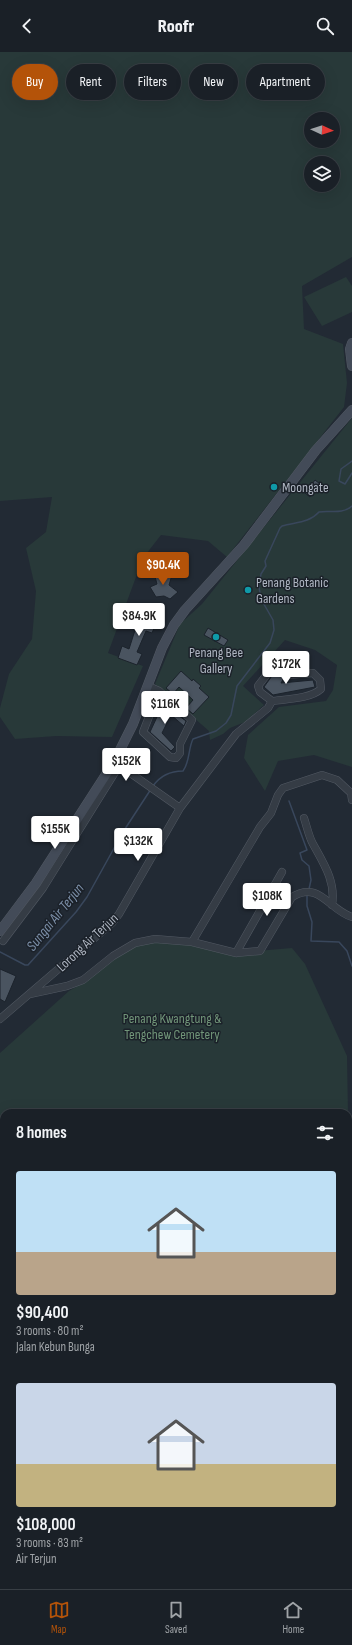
<!DOCTYPE html>
<html lang="en">
<head>
<meta charset="utf-8">
<style>
  :root { --surface:#1a2027; --page:#272d33; --text:#f1f3f6; --muted:#9fa3a7; --line:#383e44; --accent:#b45309 }
  body { margin:0; font-family:"Sofia Sans Condensed",sans-serif; background:var(--page); color:var(--text); height:100vh; display:flex; flex-direction:column; font-size:15px; white-space:nowrap }
  * { box-sizing:border-box; margin:0 }
  p { font-size:13px; color:var(--muted) }
  .icon { flex:none; width:22px; height:22px; fill:none; stroke:currentColor; stroke-width:2; stroke-linecap:round; stroke-linejoin:round }
  .map { position:relative; flex:1; overflow:hidden }
  .sheet { position:absolute; left:0px; top:1057px; width:352px; height:480px; display:flex; flex-direction:column; background:var(--surface); border-radius:12px 12px 0 0; box-shadow:0 4px 16px #0002,0 0 0 1px var(--line) }
  .sheet>* { flex:none }
  .hud { position:absolute; left:12px; top:12px; width:328px; height:36px; display:flex; gap:8px }
  .needle { width:26px; rotate:93deg }
  .tools { position:absolute; left:304px; top:60px; display:grid; gap:8px }
  .tools a { display:grid; place-items:center; width:36px; height:36px; border-radius:50%; background:var(--surface); box-shadow:0 4px 16px #0002,0 0 0 1px var(--line); font-size:20px }
  .price { position:absolute; translate:-50% -34px; padding:0 9px; border-radius:4px; background:#fff; color:#222; font-size:13px; line-height:26px; filter:drop-shadow(0 1px 2px #0008) }
  .price::after { content:''; position:absolute; left:50%; top:24px; width:12px; height:9px; margin-left:-6px; background:inherit; clip-path:polygon(0 0,100% 0,50% 100%) }
  .price.selected { background:var(--accent); color:#fff }
  ul { padding:0; list-style:none }
  li { display:grid; align-content:center; gap:8px; height:212px; padding:0 16px }
  li span { display:grid; place-items:center; height:124px; border-radius:4px; color:#555 }
  li>.icon { margin-inline-start:auto }
  span .icon { width:72px; height:72px; fill:#fffc; stroke-width:1 }
  li b { font-size:17px }
  h2 { display:flex; justify-content:space-between; align-items:center; height:48px; padding:0 16px; font-size:17px }
  .pill { padding:0 14px; border-radius:18px; background:var(--surface); box-shadow:0 4px 16px #0002,0 0 0 1px var(--line); font-size:14px; line-height:36px }
  .pill.selected { background:var(--accent); color:#fff }
  header { display:flex; justify-content:space-between; align-items:center; height:52px; padding:0 16px; background:var(--surface); font-size:18px; font-weight:800 }
  .dock { display:flex; justify-content:space-around; align-items:center; height:56px; border-top:1px solid var(--line); background:var(--surface); font-size:11px; color:var(--muted) }
  .dock a { display:grid; justify-items:center; gap:2px }
  .dock .selected { color:var(--accent) }
  .map>svg:first-child { display:block }
  .green { fill:#283939; fill-rule:evenodd }
  .lines { fill:none; stroke-linecap:round; stroke-linejoin:round }
  .stream { stroke:#39475c; stroke-width:1.5 }
  .building { fill:#4a5460; stroke:#1c232c }
  .street-casing { stroke:#525963; stroke-width:8 }
  .secondary-casing { stroke:#525963; stroke-width:10 }
  .primary-casing { stroke:#3e454f; stroke-width:12 }
  .street { stroke:#353c45; stroke-width:7 }
  .secondary { stroke:#434b58; stroke-width:9 }
  .primary { stroke:#535b65; stroke-width:10 }
  .culture-dot { fill:#0f9aa8; stroke:#1b2129; stroke-width:1.5 }
  .labels { text-anchor:middle; stroke-width:3; stroke-linejoin:round; paint-order:stroke }
  .poi-label { font-size:14px; fill:#afb6c2; stroke:#1b2129; text-anchor:start }
  .street-label { font-size:14px; fill:#afb6c2; stroke:#1b2129 }
  .park-label { font-size:14px; fill:#719579; stroke:#1b2129 }
  .water-label { font-size:15px; font-style:italic; fill:#7b8ea7; stroke:#1b2129 }
</style>
</head>
<body>
<header><svg class="icon" aria-label="back" viewBox="0 0 24 24"><path d="M15 5l-7 7 7 7"/></svg>Roofr<svg class="icon" aria-label="search" viewBox="0 0 24 24"><circle cx="10" cy="10" r="6"/><path d="M15 15l6 6"/></svg></header>
<div class="map">
<svg width="352" height="1537" viewBox="0 0 352 1537">
  <rect width="100%" height="100%" fill="#222a34"/>
  <!-- green -->
  <path class="green" d="M0,0H352V205L302,234L304,277L343,292L347,331L344,355L227,505L208,489L161,483L143,506L108,601L143,614L112,685L56,684L15,687L0,665V656L9,622L32,587L36,539L26,496L46,480L52,445L0,449ZM311,67H333V89H311ZM311,111H333V133H311Z
    M346,225L352,234V260L322,274L304,245Z
    M352,366V715L314,703L278,709L265,739L244,706L248,683L279,655L326,649L333,638L337,613L315,598L285,588L243,634L264,653L245,670L230,676L223,682L210,688L209,679L155,632L180,572L202,552Z
    M151,886L188,888L233,901L292,896L305,912L347,1004L348,1061H4V1114L0,1106V1001L69,939L88,928L128,897Z
    M348,1062L352,1067V1196L348,1209Z
    M2,1280L4,1282V1332L0,1329V1282Z"/>
  <g class="lines">
    <!-- stream -->
    <path class="stream" d="M352,409L341,417L339,429L345,432L352,421
      M153,734C160,724 171,719 183,719C190,710 188,697 193,687L216,679L226,671L231,663L237,634L270,591L274,578L273,568L261,547L259,535L261,522L266,514L265,509L280,476L282,474C296,470 309,471 319,460C330,458 342,463 352,454
      M289,749L307,798L300,801L302,808L309,814L311,828L309,837
      M307,843V854L312,870L311,889L339,890L347,899L352,914
      M0,900L25,913H28L76,860L87,845L123,780L151,737
      M352,1446V1458"/>
  </g>
  <!-- building -->
  <path class="building" d="M315,428L320,432L310,445L305,441Z
    M161,520L172,523L169,533L178,540L170,547L164,544L156,545L150,535L157,532L154,521Z
    M152,557L154,560L160,562L152,581L146,579L137,600L142,602L137,613L118,606L122,594L129,597L136,575L131,573L133,566L150,573L142,561Z
    M208,576L228,588L224,594L204,583Z
    M181,619L192,629L193,627L201,634L199,636L209,645L193,662L186,656L193,648L179,635L173,642L166,636Z
    M274,621H276L284,626L281,631L313,628L315,635L273,643L264,635Z
    M163,652L186,669L184,674L171,663L162,681L175,695L171,699L150,680Z
    M0,917L16,924L5,950L0,947Z"/>
  <g class="lines">
    <!-- street casing -->
    <g class="street-casing">
      <path id="street" d="M277,615L288,623L313,621L320,628L321,637C310,647 286,647 272,649L260,640L258,634L271,617Z
        M148,634L159,639L143,680L170,705L176,706L180,701V692L192,668L159,639
        M116,711L180,756
        M304,766C307,775 309,785 313,792C324,812 336,830 332,853
        M3,889L43,836L119,714
        M192,890L260,775L271,761L278,743L283,736L322,723L337,728L351,741L352,748
        M236,901L282,820
        M30,942L67,934L83,928L113,904L135,891L155,887L192,890L236,901L260,899L292,845C319,828 329,858 352,865
        M0,967L112,871L119,862L180,756L236,682L268,656L272,649
        M348,1220L352,1207
        M55,1537L58,1533"/>
    </g>
    <!-- secondary casing -->
    <g class="secondary-casing">
      <path id="secondary" d="M352,291L350,297L352,314
        M0,879L36,831L114,710L133,672L162,596L174,573L185,558L244,493L316,398L352,358
        M348,1387H352
        M0,1502L4,1498"/>
    </g>
    <!-- primary casing -->
    <g class="primary-casing">
      <path id="primary" d="M0,1342L4,1346
        M251,1533L256,1537"/>
    </g>
    <!-- street -->
    <use href="#street" class="street"/>
    <!-- secondary -->
    <use href="#secondary" class="secondary"/>
    <!-- primary -->
    <use href="#primary" class="primary"/>
  </g>
  <!-- markers -->
  <g class="culture-dot">
    <circle cx="274" cy="435" r="4"/>
    <circle cx="248" cy="538" r="4"/>
    <circle cx="216" cy="585" r="4"/>
  </g>
  <g class="labels">
    <!-- poi labels -->
    <g class="poi-label">
      <text x="282" y="440">Moongate</text>
      <text x="256" y="535">Penang Botanic<tspan x="256" dy="16">Gardens</tspan></text>
      <text x="216" y="605" text-anchor="middle">Penang Bee<tspan x="216" dy="16">Gallery</tspan></text>
    </g>
    <!-- street labels -->
    <g class="street-label">
      <text transform="translate(87 890) rotate(-43)" y="5">Lorong Air Terjun</text>
    </g>
    <!-- park labels -->
    <g class="park-label">
      <text x="172" y="971">Penang Kwangtung &amp;<tspan x="172" dy="16">Tengchew Cemetery</tspan></text>
    </g>
    <!-- water labels -->
    <g class="water-label">
      <text transform="translate(55 865) rotate(-51)" y="5">Sungai Air Terjun</text>
    </g>
  </g>
</svg>
<div class="tools">
<a><svg class="needle" viewBox="-14 -14 28 28"><path d="M0-13l5 13h-10z" fill="#e53935"/><path d="M0 13l5-13h-10z" fill="#9fa3a7"/></svg></a>
<a><svg class="icon" aria-label="layers" viewBox="0 0 24 24"><path d="M12 4l9 5-9 5-9-5zM3 14l9 5 9-5"/></svg></a>
</div>
<b class="price selected" style="left:163px;top:534px">$90.4K</b>
<b class="price" style="left:139px;top:585px">$84.9K</b>
<b class="price" style="left:286px;top:633px">$172K</b>
<b class="price" style="left:165px;top:673px">$116K</b>
<b class="price" style="left:126px;top:730px">$152K</b>
<b class="price" style="left:55px;top:798px">$155K</b>
<b class="price" style="left:138px;top:810px">$132K</b>
<b class="price" style="left:267px;top:865px">$108K</b>
<div class="hud">
<a class="pill selected">Buy</a>
<a class="pill">Rent</a>
<a class="pill">Filters</a>
<a class="pill">New</a>
<a class="pill">Apartment</a>
</div>
<section class="sheet">
<h2>8 homes<svg class="icon" aria-label="filters" viewBox="0 0 24 24"><path d="M4 7h16M4 17h16"/><circle cx="9" cy="7" r="2"/><circle cx="15" cy="17" r="2"/></svg></h2>
<ul>
<li><span style="background:linear-gradient(#bfe0f5 65%,#b9a48a 0)"><svg class="icon" aria-label="home" viewBox="0 0 24 24"><path d="M3 11l9-7 9 7M6 9v11h12V9"/></svg></span><div><b>$90,400</b><p>3 rooms · 80 m²</p><p>Jalan Kebun Bunga</p></div></li>
<li><span style="background:linear-gradient(#c9d6e8 65%,#c2b280 0)"><svg class="icon" aria-label="home" viewBox="0 0 24 24"><path d="M3 11l9-7 9 7M6 9v11h12V9"/></svg></span><div><b>$108,000</b><p>3 rooms · 83 m²</p><p>Air Terjun</p></div></li>
</ul>
</section>
</div>
<nav class="dock">
<a class="selected"><svg class="icon" aria-label="map" viewBox="0 0 24 24"><path d="M3 6l6-2 6 2 6-2v14l-6 2-6-2-6 2zM9 4v14M15 6v14"/></svg>Map</a>
<a><svg class="icon" aria-label="saved" viewBox="0 0 24 24"><path d="M7 4h10v16l-5-4-5 4z"/></svg>Saved</a>
<a><svg class="icon" aria-label="home" viewBox="0 0 24 24"><path d="M3 11l9-7 9 7M6 9v11h12V9"/></svg>Home</a>
</nav>
</body>
</html>
